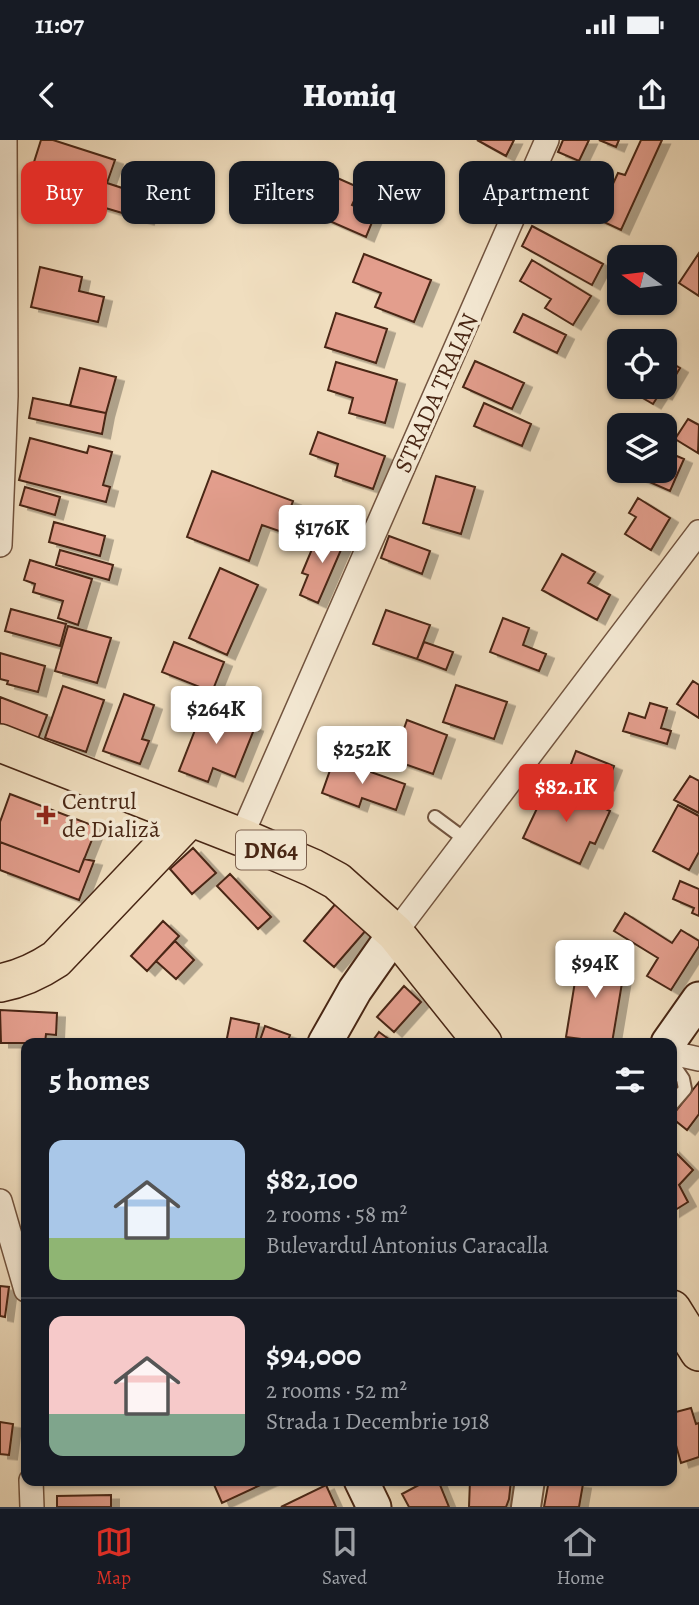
<!DOCTYPE html>
<html lang="en">
<head>
<meta charset="utf-8">
<style>
  :root { --surface:#171b24; --page:#242831; --text:#f1f3f6; --muted:#9ea1a6; --line:#363941; --accent:#d93025 }
  body { margin:0; font-family:Alegreya,serif; background:var(--page); color:var(--text); height:100vh; display:flex; flex-direction:column; font-size:26px; white-space:nowrap }
  * { box-sizing:border-box; margin:0 }
  p { font-size:23px; color:var(--muted) }
  .icon { flex:none; width:38px; height:38px; fill:none; stroke:currentColor; stroke-width:2; stroke-linecap:round; stroke-linejoin:round }
  .map { position:relative; flex:1; overflow:hidden }
  .details { position:absolute; left:21px; top:898px; width:656px; height:448px; display:flex; flex-direction:column; background:var(--surface); border-radius:14px; box-shadow:0 2px 5px #0004 }
  .details>* { flex:none }
  .banner { position:absolute; left:21px; top:21px; width:658px; height:63px; display:flex; gap:14px }
  .needle { width:46px; rotate:284deg }
  .fabs { position:absolute; left:607px; top:105px; display:grid; gap:14px }
  .fabs a { display:grid; place-items:center; width:70px; height:70px; border-radius:14px; background:var(--surface); box-shadow:0 2px 5px #0004; font-size:35px }
  .price { position:absolute; translate:-50% -60px; padding:0 16px; border-radius:7px; background:#fff; color:#222; font-size:23px; line-height:46px; filter:drop-shadow(0 2px 4px #0008) }
  .price::after { content:''; position:absolute; left:50%; top:42px; width:21px; height:16px; margin-left:-10px; background:inherit; clip-path:polygon(0 0,100% 0,50% 100%) }
  .price.current { background:var(--accent); color:#fff }
  ul { padding:0; list-style:none }
  li { display:flex; align-items:center; gap:21px; height:175px; padding:0 28px }
  li+li { border-top:2px solid var(--line) }
  li span { display:grid; place-items:center; flex:none; width:196px; height:140px; border-radius:14px; color:#555 }
  li>.icon { margin-inline-start:auto }
  span .icon { width:84px; height:84px; fill:#fffc; stroke-width:1 }
  li b { font-size:30px }
  h2 { display:flex; justify-content:space-between; align-items:center; height:84px; padding:0 28px; font-size:30px }
  .chip { padding:0 24px; border-radius:14px; background:var(--surface); box-shadow:0 2px 5px #0004; font-size:24px; line-height:63px }
  .chip.current { background:var(--accent); color:#fff }
  .status { display:flex; justify-content:space-between; align-items:center; height:49px; padding:0 35px; background:var(--surface); direction:ltr }
  .status svg { height:19px; fill:currentColor }
  header { display:flex; justify-content:space-between; align-items:center; height:91px; padding:0 28px; background:var(--surface); font-size:32px; font-weight:800 }
  .tabs { display:flex; justify-content:space-around; align-items:center; height:98px; border-top:2px solid var(--line); background:var(--surface); font-size:19px; color:var(--muted) }
  .tabs a { display:grid; justify-items:center; gap:4px }
  .tabs .current { color:var(--accent) }
  .map>svg:first-child { display:block }
  .building { fill:#e39e8d; stroke:#482614; stroke-width:2; filter:url(#shadow) }
  .lines { fill:none; stroke-linecap:round; stroke-linejoin:round }
  .service-casing { stroke:#72543f; stroke-width:16 }
  .minor-casing { stroke:#72543f; stroke-width:26 }
  .tertiary-casing { stroke:#72543f; stroke-width:32 }
  .secondary-casing { stroke:#482614; stroke-width:37 }
  .primary-casing { stroke:#482614; stroke-width:40 }
  .service { stroke:#f5ead5; stroke-width:12 }
  .minor { stroke:#f5ead5; stroke-width:23 }
  .tertiary { stroke:#f5ead5; stroke-width:28 }
  .secondary { stroke:#f5ead5; stroke-width:33 }
  .primary { stroke:#f0debf; stroke-width:37 }
  .poi-dot { fill:#8f2418; stroke:#f5ead5; stroke-width:2.5 }
  .labels { text-anchor:middle; stroke-width:7; stroke-linejoin:round; paint-order:stroke }
  .shield { fill:#f5ead5; stroke:#7c614e; stroke-width:2 }
  .shield-label { font-size:23px; font-weight:bold; fill:#482614 }
  .street-label { font-size:24px; fill:#482614; stroke:#f5ead5 }
  .poi-label { font-size:24px; fill:#482614; stroke:#f5ead5; text-anchor:start }
</style>
</head>
<body>
<div class="status"><b>11:07</b><svg viewBox="0 0 49 12"><path d="M0 12V9h3v3zM5 12V6h3v6zM10 12V3h3v9zM15 12V0h3v12zM26 1h20v11H26zM47 4h2v5h-2z"/></svg></div>
<header><svg class="icon" aria-label="back" viewBox="0 0 24 24"><path d="M15 5l-7 7 7 7"/></svg>Homiq<svg class="icon" aria-label="share" viewBox="0 0 24 24"><path d="M12 15V3M7 8l5-5 5 5M5 13v7h14v-7"/></svg></header>
<div class="map">
<svg width="699" height="1367" viewBox="0 0 699 1367">
  <defs>
    <filter id="shadow"><feDropShadow dx="8" dy="4.5" stdDeviation="0" flood-color="#0004"/></filter>
  </defs>
  <rect width="100%" height="100%" fill="#f0debf"/>
  <filter id="stains"><feTurbulence type="fractalNoise" baseFrequency=".00286" numOctaves="4"/><feColorMatrix values="0 0 0 0 .2 0 0 0 0 .09 0 0 0 0 .02 0 0 0 .5 -.17"/></filter>
  <radialGradient id="worn" r=".72"><stop offset=".6" stop-color="#630" stop-opacity="0"/><stop offset="1" stop-color="#630" stop-opacity=".3"/></radialGradient>
  <!-- building -->
  <path class="building" d="M41,0H53L115,20L107,43L153,58L146,80L41,49L42,46L28,41Z
    M477,0H514L506,16Z
    M563,0H589L579,21L558,12Z
    M599,0H619L616,7Z
    M641,0H662L621,90L591,76L606,43L612,46L618,33L625,35Z
    M326,33L360,48L352,65L375,75L366,97L309,72Z
    M532,86L603,124L592,145L522,106Z
    M699,113V156L679,143Z
    M364,114L431,140L414,182L375,167L381,153L353,142Z
    M532,120L591,156L573,185L545,168L551,159L520,141Z
    M40,127L82,137L79,151L104,157L98,182L31,167Z
    M336,173L387,189L376,223L325,207Z
    M523,174L566,195L557,213L514,192Z
    M665,219L680,228L664,255L660,253L653,264L624,247H665Z
    M475,221L524,243L512,269L463,247Z
    M336,222L397,240L385,283L349,273L353,258L328,250Z
    M80,228L116,237L106,273L70,266Z
    M33,258L106,273L102,294L29,278Z
    M484,263L531,284L522,306L474,286Z
    M688,279L699,285L698,313L675,299Z
    M318,292L385,316L373,349L335,336L338,324L310,314Z
    M30,298L87,313L89,306L112,312L103,345L110,347L106,362L19,340Z
    M665,311L684,319L670,351L638,337L640,331H665Z
    M212,331L293,361L282,392L262,385L249,421L187,397Z
    M436,336L475,347L461,394L423,383Z
    M25,347L60,357L55,375L20,365Z
    M638,358L670,378L651,410L625,394L636,377L629,373Z
    M54,382L105,396L100,416L49,402Z
    M329,388L347,396L318,463L300,455L308,435L302,433L312,409L319,412Z
    M389,396L430,411L422,434L381,418Z
    M60,410L113,425L109,440L56,425Z
    M562,414L595,432L588,443L610,455L597,480L542,450Z
    M30,420L92,439L78,485L58,478L63,461L33,452L35,444L24,440Z
    M220,428L258,445L227,515L189,498Z
    M11,469L66,484L60,506L5,491Z
    M386,470L430,485L417,519L373,504Z
    M503,478L529,488L523,505L546,514L539,531L490,512Z
    M68,486L111,498L97,543L55,531Z
    M174,502L224,522L212,552L162,532Z
    M424,502L453,512L446,530L417,519Z
    M0,513L45,526L38,552L7,544L8,541L0,539Z
    M693,541L699,545V578L677,564Z
    M456,545L507,562L494,599L443,582Z
    M63,546L104,560L86,612L45,598Z
    M124,554L154,565L142,599L149,601L140,624L103,611Z
    M0,557L47,575L38,599L0,584Z
    M650,563L667,568L661,588L671,591L667,604L623,591L629,573L645,578Z
    M204,567L255,587L235,637L213,628L208,642L179,631Z
    M407,580L447,595L433,634L393,620Z
    M576,611L614,626L606,646L568,632Z
    M334,619L405,644L396,670L362,658L359,667L322,653Z
    M690,636L699,641V673L674,660Z
    M549,643L610,671L595,704L590,702L580,724L523,698Z
    M10,654L97,687L79,732L0,702V682Z
    M678,665L699,676V712L689,730L653,711Z
    M0,702L79,732L84,719L94,721L79,760L0,730Z
    M193,708L216,733L192,754L170,729Z
    M230,734L271,777L258,789L217,746Z
    M680,741L699,749V776L692,773L694,768L673,759Z
    M337,762L367,789L334,827L304,801Z
    M625,773L672,803L681,790L699,801V806L671,850L647,836L658,818L614,791Z
    M163,781L179,796L147,831L131,816Z
    M175,801L194,820L176,839L156,821Z
    M594,814L611,819L619,826L623,837L612,903L566,897L577,829L583,819Z
    M404,846L421,862L394,892L377,877Z
    M0,870L57,873L56,895L46,894L45,903H1Z
    M231,878L259,884L255,903H226Z
    M265,886L290,895L287,903H259Z
    M379,892L394,903H371Z
    M699,942V974L687,990L672,978V976Z
    M672,1009L693,1030L679,1045L688,1062L672,1072Z
    M0,1146L9,1147L5,1177L0,1176Z
    M691,1268L696,1284L699,1283V1317L681,1323L672,1291V1273Z
    M0,1282L13,1284L9,1315L0,1314Z
    M212,1340H271L222,1363Z
    M428,1340H438L449,1367H409L402,1354Z
    M470,1340H511L509,1359L506,1367H469Z
    M549,1340L583,1344L579,1367H544Z
    M326,1345L336,1367H281Z
    M111,1355V1367H57V1356Z"/>
  <g class="lines">
    <!-- service casing -->
    <g class="service-casing">
      <path id="service" d="M435,677L466,700
        M672,923L683,939L685,949L672,964"/>
    </g>
    <!-- minor casing -->
    <g class="minor-casing">
      <path id="minor" d="M0,405L6,256L5,0
        M241,697L547,0
        M395,793L699,392
        M672,913L699,919
        M0,1061L26,1150
        M31,1340L32,1367"/>
    </g>
    <!-- tertiary casing -->
    <g class="tertiary-casing">
      <path id="tertiary" d="M526,1367L530,1340"/>
    </g>
    <!-- secondary casing -->
    <g class="secondary-casing">
      <path id="secondary" d="M325,903L355,850L395,793
        M668,903L699,859
        M361,1340L374,1367"/>
    </g>
    <!-- primary casing -->
    <g class="primary-casing">
      <path id="primary" d="M0,603L241,697L313,728L337,741L395,793L483,903
        M0,843C21,839 38,831 56,819L190,678
        M672,1169L699,1212"/>
    </g>
    <!-- service -->
    <use href="#service" class="service"/>
    <!-- minor -->
    <use href="#minor" class="minor"/>
    <!-- tertiary -->
    <use href="#tertiary" class="tertiary"/>
    <!-- secondary -->
    <use href="#secondary" class="secondary"/>
    <!-- primary -->
    <use href="#primary" class="primary"/>
  </g>
  <!-- markers -->
  <path class="poi-dot" d="M42.5 664.5h7v7h7v7h-7v7h-7v-7h-7v-7h7z"/>
  <g class="labels">
    <!-- shield labels -->
    <rect class="shield" x="236" y="690.5" width="70" height="39" rx="5"/>
    <g class="shield-label">
      <text x="271" y="718">DN64</text>
    </g>
    <!-- street labels -->
    <g class="street-label">
      <text transform="translate(436 253) rotate(-66)" y="8">STRADA TRAIAN</text>
    </g>
    <!-- poi labels -->
    <g class="poi-label">
      <text x="62" y="669">Centrul<tspan x="62" dy="28">de Dializă</tspan></text>
    </g>
  </g>
  <rect width="100%" height="100%" filter="url(#stains)"/>
  <rect width="100%" height="100%" fill="url(#worn)"/>
</svg>
<div class="fabs">
<a><svg class="needle" viewBox="-14 -14 28 28"><path d="M0-13l5 13h-10z" fill="#e53935"/><path d="M0 13l5-13h-10z" fill="#9ea1a6"/></svg></a>
<a><svg class="icon" aria-label="locate" viewBox="0 0 24 24"><circle cx="12" cy="12" r="6"/><path d="M12 2v4M12 18v4M2 12h4M18 12h4"/></svg></a>
<a><svg class="icon" aria-label="layers" viewBox="0 0 24 24"><path d="M12 4l9 5-9 5-9-5zM3 14l9 5 9-5"/></svg></a>
</div>
<b class="price" style="left:322px;top:425px">$176K</b>
<b class="price" style="left:216px;top:606px">$264K</b>
<b class="price" style="left:362px;top:646px">$252K</b>
<b class="price current" style="left:566px;top:684px">$82.1K</b>
<b class="price" style="left:595px;top:860px">$94K</b>
<div class="banner">
<a class="chip current">Buy</a>
<a class="chip">Rent</a>
<a class="chip">Filters</a>
<a class="chip">New</a>
<a class="chip">Apartment</a>
</div>
<section class="details">
<h2>5 homes<svg class="icon" aria-label="filters" viewBox="0 0 24 24"><path d="M4 7h16M4 17h16"/><circle cx="9" cy="7" r="2"/><circle cx="15" cy="17" r="2"/></svg></h2>
<ul>
<li><span style="background:linear-gradient(#a9c7e8 70%,#8fb573 0)"><svg class="icon" aria-label="home" viewBox="0 0 24 24"><path d="M3 11l9-7 9 7M6 9v11h12V9"/></svg></span><div><b>$82,100</b><p>2 rooms · 58 m²</p><p>Bulevardul Antonius Caracalla</p></div></li>
<li><span style="background:linear-gradient(#f6c9c9 70%,#7fa58c 0)"><svg class="icon" aria-label="home" viewBox="0 0 24 24"><path d="M3 11l9-7 9 7M6 9v11h12V9"/></svg></span><div><b>$94,000</b><p>2 rooms · 52 m²</p><p>Strada 1 Decembrie 1918</p></div></li>
</ul>
</section>
</div>
<nav class="tabs">
<a class="current"><svg class="icon" aria-label="map" viewBox="0 0 24 24"><path d="M3 6l6-2 6 2 6-2v14l-6 2-6-2-6 2zM9 4v14M15 6v14"/></svg>Map</a>
<a><svg class="icon" aria-label="saved" viewBox="0 0 24 24"><path d="M7 4h10v16l-5-4-5 4z"/></svg>Saved</a>
<a><svg class="icon" aria-label="home" viewBox="0 0 24 24"><path d="M3 11l9-7 9 7M6 9v11h12V9"/></svg>Home</a>
</nav>
</body>
</html>
